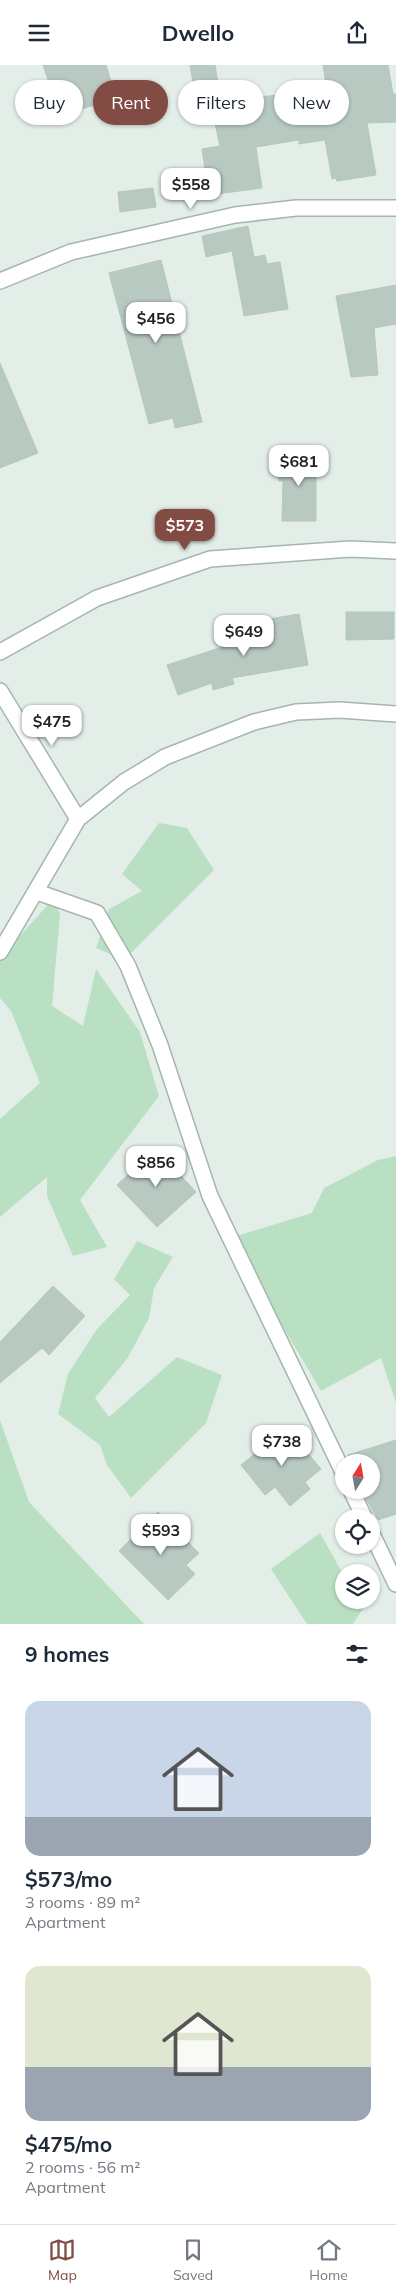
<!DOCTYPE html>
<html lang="en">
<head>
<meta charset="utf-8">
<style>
  :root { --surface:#fff; --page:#f2f2f3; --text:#1f2937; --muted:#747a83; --line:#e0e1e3; --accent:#824c44 }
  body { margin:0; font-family:Mulish,sans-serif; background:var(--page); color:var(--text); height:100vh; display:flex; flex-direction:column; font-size:19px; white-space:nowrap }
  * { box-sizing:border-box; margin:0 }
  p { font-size:16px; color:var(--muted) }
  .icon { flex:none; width:28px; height:28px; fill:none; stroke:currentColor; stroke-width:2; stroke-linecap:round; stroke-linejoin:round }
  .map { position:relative; height:1559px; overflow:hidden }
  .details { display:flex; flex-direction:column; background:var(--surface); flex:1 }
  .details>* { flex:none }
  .guide { position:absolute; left:15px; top:15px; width:366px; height:45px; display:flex; gap:10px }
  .needle { width:32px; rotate:11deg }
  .fabs { position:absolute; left:335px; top:1389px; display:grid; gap:10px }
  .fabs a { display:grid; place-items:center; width:45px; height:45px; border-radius:50%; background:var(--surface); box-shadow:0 1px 4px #0004; font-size:25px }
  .price { position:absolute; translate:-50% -42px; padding:0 11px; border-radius:10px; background:#fff; color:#222; font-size:16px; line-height:32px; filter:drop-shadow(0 1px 2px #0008) }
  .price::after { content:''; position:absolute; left:50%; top:30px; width:15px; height:11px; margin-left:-8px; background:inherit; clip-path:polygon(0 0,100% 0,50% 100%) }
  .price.selected { background:var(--accent); color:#fff }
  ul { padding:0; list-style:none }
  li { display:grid; align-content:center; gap:10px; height:265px; padding:0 25px }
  li span { display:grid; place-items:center; height:155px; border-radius:15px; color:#555 }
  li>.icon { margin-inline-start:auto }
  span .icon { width:90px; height:90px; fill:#fffc; stroke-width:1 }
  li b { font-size:21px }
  h2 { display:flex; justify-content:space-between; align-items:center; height:60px; padding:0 25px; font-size:21px }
  .chip { padding:0 18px; border-radius:22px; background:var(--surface); box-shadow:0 1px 4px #0004; font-size:18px; line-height:45px }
  .chip.selected { background:var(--accent); color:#fff }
  header { display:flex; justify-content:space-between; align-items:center; height:65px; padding:0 25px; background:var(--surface); font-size:22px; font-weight:700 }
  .tab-bar { display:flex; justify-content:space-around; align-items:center; height:70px; border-top:1px solid var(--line); background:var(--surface); font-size:14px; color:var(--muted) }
  .tab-bar a { display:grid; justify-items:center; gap:2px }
  .tab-bar .selected { color:var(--accent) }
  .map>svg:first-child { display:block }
  .grass { fill:#bae0c3 }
  .building { fill:#b8c9c1; stroke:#b4c8bf }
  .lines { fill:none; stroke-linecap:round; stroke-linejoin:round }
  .minor-casing { stroke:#a5b6af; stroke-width:18 }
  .minor { stroke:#fff; stroke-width:15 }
</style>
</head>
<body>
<header><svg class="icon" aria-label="menu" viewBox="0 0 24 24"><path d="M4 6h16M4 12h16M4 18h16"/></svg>Dwello<svg class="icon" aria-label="share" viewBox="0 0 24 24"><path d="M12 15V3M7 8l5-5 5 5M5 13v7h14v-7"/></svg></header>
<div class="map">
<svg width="396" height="1559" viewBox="0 0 396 1559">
  <rect width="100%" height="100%" fill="#e3eee8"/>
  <!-- grass -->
  <path class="grass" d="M159,758L187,763L214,805L124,895L96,883L109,844L142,826L122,809Z
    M54,833L60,850L52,941L83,961L96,904L140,967L159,1031L80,1135L107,1182L73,1191L47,1131V1112L0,1152V1054L40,1018L11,946L0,933V893Z
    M396,1091V1338L381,1293L321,1326L230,1173L312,1148L324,1123L378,1095Z
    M137,1176L173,1192L154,1223L149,1253L127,1294L95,1333L109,1352L177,1292L222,1310L206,1358L131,1433L107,1400L100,1380L58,1349L68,1309L97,1264L130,1230L114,1214Z
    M0,1355L29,1437L144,1559H0Z
    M320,1468L344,1511V1535H359L364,1542L353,1559H307L271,1504Z"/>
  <!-- building -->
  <path class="building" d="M43,0H106L116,33L60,51Z
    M190,0H215L218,18L194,23Z
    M323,0H388L393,29H396V57L367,58L376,110L337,116L336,113L332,114L325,75L299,79V75L256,82L262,123L209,130L202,84L220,81L210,36L327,26Z
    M153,123L156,142L120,147L118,127Z
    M248,161L254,192L265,190L267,199L280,197L288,244L244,251L232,186L206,192L202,171Z
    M161,195L202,357L175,363L173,353L149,359L109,208Z
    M396,220V259L374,263L378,310L351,312L336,231Z
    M0,298L38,388L0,403Z
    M319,389L322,410L316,411V456H282L283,416H279L276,395Z
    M346,547H394V574L346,575Z
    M299,549L308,600L232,613L234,619L213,625L212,618L178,630L167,600L235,578L234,573L271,567L269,554Z
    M156,1084L196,1127L157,1162L117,1120Z
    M53,1221L85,1251L49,1290L42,1283L0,1318V1277Z
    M287,1363L321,1404L305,1417L310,1424L290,1441L275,1422L265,1430L241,1400Z
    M396,1375V1449L378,1455L361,1425H371V1398H350L348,1390Z
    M158,1447L199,1488L186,1500L195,1509L168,1535L119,1486Z"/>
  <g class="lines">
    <!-- minor casing -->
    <g class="minor-casing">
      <path id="minor" d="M0,216L71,187L235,150L296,143H396
        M0,587L97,533L210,494L350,484L396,486
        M0,626L78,754
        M37,827L97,848L128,901L160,980L210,1131L344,1409
        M0,887L78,754L124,717L165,692L254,657L296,647L340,645L396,649
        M351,1425L364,1452
        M371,1467L396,1519"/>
    </g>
    <!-- minor -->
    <use href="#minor" class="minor"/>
  </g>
</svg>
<div class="fabs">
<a><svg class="needle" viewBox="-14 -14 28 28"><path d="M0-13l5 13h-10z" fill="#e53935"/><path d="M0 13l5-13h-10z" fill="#747a83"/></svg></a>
<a><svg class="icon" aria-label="locate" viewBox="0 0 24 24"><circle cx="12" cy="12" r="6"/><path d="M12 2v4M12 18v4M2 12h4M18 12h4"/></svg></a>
<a><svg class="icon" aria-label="layers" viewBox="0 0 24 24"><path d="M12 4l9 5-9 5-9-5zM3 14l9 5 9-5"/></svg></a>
</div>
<b class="price" style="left:191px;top:145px">$558</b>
<b class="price" style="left:156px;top:279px">$456</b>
<b class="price" style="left:299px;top:422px">$681</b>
<b class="price selected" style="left:185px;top:486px">$573</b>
<b class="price" style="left:244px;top:592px">$649</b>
<b class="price" style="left:52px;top:682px">$475</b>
<b class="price" style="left:156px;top:1123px">$856</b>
<b class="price" style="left:282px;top:1402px">$738</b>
<b class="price" style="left:161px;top:1491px">$593</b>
<div class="guide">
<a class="chip">Buy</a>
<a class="chip selected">Rent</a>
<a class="chip">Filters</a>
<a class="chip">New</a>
</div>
</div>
<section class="details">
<h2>9 homes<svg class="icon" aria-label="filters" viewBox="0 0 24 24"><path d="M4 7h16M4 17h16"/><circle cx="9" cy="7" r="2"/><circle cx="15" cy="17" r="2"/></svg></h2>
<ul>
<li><span style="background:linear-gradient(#c9d6e8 75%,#9aa5b1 0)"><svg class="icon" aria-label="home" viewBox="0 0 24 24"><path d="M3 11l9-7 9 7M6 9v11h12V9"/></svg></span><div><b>$573/mo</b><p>3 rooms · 89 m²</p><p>Apartment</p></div></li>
<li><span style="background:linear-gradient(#dfe7d0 65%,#9aa5b1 0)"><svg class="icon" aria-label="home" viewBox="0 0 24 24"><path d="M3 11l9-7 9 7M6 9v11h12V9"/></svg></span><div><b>$475/mo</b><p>2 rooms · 56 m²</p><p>Apartment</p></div></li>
</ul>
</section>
<nav class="tab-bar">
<a class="selected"><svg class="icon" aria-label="map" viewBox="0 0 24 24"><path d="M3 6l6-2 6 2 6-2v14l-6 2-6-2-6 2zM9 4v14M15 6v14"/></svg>Map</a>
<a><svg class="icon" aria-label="saved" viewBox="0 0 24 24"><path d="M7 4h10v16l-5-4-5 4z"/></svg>Saved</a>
<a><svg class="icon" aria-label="home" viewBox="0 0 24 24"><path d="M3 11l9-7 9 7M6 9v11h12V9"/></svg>Home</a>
</nav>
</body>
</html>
